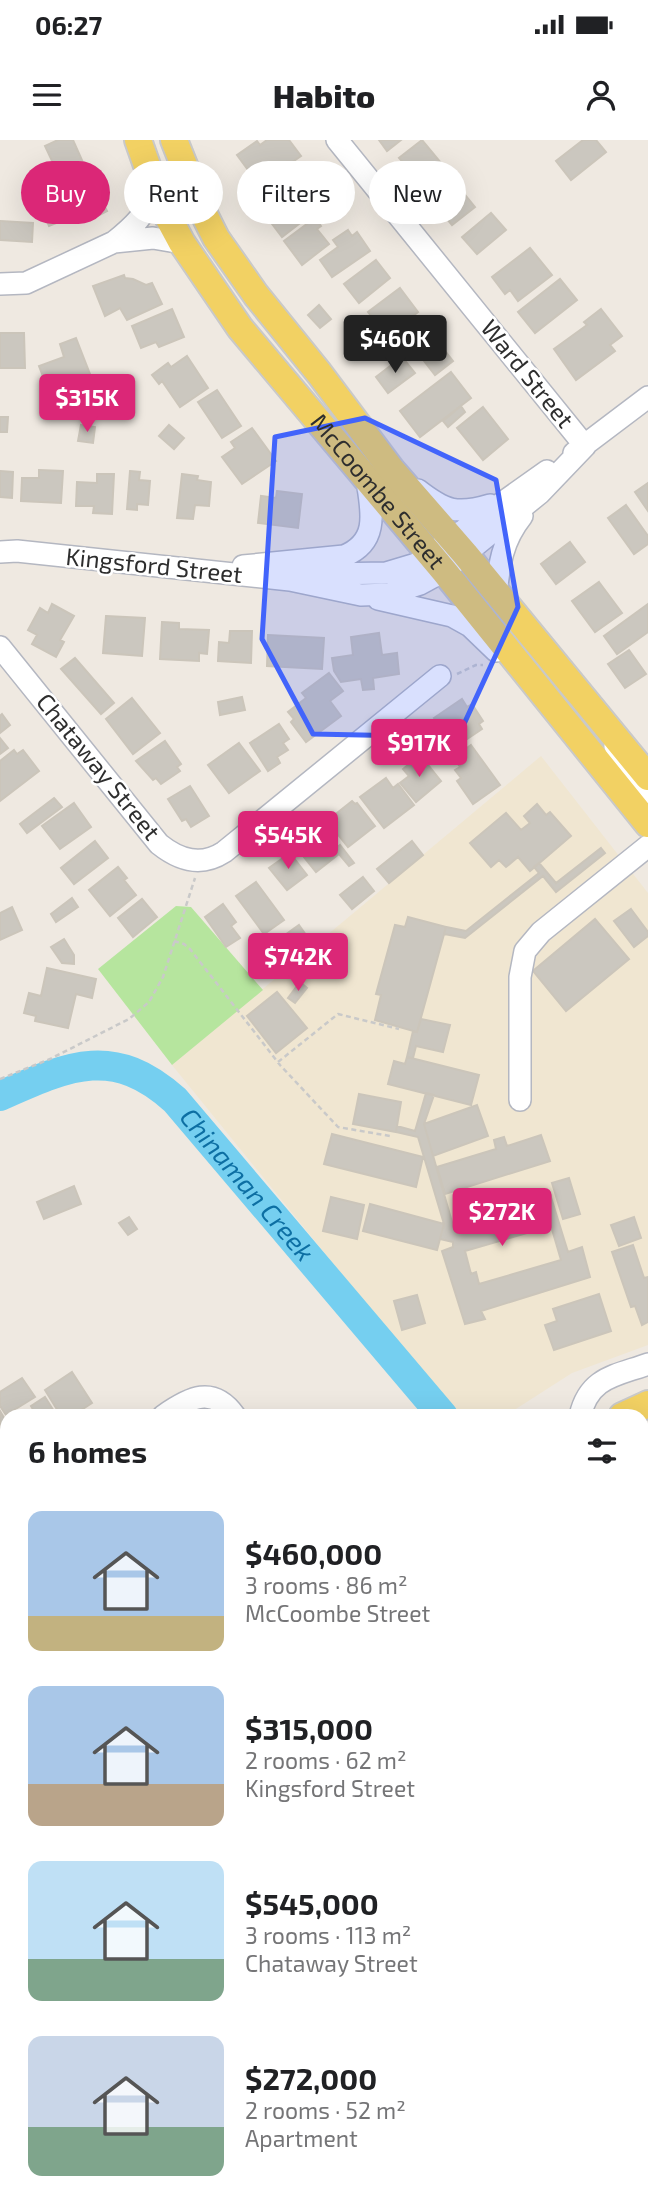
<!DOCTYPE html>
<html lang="en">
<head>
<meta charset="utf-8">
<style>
  :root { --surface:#fff; --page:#f2f2f2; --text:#202124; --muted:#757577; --accent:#db2777 }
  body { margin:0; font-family:"Exo 2",sans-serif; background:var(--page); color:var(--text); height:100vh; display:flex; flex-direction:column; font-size:26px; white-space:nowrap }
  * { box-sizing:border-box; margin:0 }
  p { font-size:23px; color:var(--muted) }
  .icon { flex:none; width:38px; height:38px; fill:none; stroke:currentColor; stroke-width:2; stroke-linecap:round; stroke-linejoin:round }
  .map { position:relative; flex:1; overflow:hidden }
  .side { position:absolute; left:0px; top:1269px; width:649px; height:800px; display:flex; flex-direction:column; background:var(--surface); border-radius:21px 21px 0 0; box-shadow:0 7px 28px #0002 }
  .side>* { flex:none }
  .top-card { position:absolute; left:21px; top:21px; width:607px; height:63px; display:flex; gap:14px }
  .price { position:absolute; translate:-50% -60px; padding:0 16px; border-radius:7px; background:var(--accent); color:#fff; font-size:23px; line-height:46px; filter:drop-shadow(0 2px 4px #0008) }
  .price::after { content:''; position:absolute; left:50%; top:42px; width:21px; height:16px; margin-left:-10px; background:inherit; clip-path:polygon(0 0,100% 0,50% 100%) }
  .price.on { background:#222; color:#fff }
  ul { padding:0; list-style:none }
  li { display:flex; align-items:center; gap:21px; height:175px; padding:0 28px }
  li span { display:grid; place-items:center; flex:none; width:196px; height:140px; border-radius:14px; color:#555 }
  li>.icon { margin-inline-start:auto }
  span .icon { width:84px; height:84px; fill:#fffc; stroke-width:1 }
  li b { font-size:30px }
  h2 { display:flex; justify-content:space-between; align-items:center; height:84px; padding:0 28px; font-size:30px }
  .chip { padding:0 24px; border-radius:32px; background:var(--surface); box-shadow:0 7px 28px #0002; font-size:24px; line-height:63px }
  .chip.on { background:var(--accent); color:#fff }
  .status { display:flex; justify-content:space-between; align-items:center; height:49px; padding:0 35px; background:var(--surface); direction:ltr }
  .status svg { height:19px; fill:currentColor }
  header { display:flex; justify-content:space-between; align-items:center; height:91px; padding:0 28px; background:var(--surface); font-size:32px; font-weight:800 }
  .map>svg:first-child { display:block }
  .education { fill:#f0e6d1 }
  .green { fill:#b6e59e }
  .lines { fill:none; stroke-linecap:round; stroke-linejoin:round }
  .stream { stroke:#75cff0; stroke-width:5 }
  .river { stroke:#75cff0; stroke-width:30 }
  .building { fill:#cbc7bf; stroke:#cbc5ba; stroke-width:2; fill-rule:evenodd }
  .minor-casing { stroke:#b4b7c1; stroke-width:24 }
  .major-casing { stroke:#c9c9c9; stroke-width:30 }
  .path { stroke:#c9c9c9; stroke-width:2.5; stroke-dasharray:5 3.5; stroke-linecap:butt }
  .minor { stroke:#fff; stroke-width:21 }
  .major { stroke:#f2d163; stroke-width:26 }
  .marked { fill:#4264fb; fill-opacity:0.2; stroke:#4264fb; stroke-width:5; stroke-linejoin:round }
  .labels { text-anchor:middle; stroke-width:5; stroke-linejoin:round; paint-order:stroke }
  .street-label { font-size:24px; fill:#2e2e2e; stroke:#fff }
  .water-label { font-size:26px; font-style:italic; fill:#0d6fa3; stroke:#fff }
</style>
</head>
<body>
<div class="status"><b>06:27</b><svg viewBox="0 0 49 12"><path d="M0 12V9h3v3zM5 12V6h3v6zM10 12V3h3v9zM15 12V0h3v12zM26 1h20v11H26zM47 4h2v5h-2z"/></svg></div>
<header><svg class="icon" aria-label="menu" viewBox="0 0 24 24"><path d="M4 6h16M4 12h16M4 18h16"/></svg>Habito<svg class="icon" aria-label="person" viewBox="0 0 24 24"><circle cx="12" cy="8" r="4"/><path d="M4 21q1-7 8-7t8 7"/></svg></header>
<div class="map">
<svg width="648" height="2067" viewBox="0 0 648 2067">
  <rect width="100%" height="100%" fill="#efe9e1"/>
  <!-- education -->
  <path class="education" d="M541,616L648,753V1205L572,1233L505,1276H457L172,925Z"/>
  <!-- green -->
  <path class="green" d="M176,766L191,767L263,850L172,925L98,829Z
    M642,1561L648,1568V2037L642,1991Z"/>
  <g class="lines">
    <!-- stream -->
    <path class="stream" d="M480,2062L529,2067
      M275,2067L284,2062"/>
    <!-- river -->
    <g class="river">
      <path id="s1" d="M0,956C68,926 113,904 175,960L443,1276"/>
      <path d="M642,1499L648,1507"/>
    </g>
  </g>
  <!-- building -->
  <path class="building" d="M58,0H73L85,27L60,38L45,6Z
    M267,0H289L301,16L259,45L237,15L257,1L260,5Z
    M379,0H401L387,11Z
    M422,0L441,23L421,40L415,32L413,34L399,18Z
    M583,0H596L606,12L571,40L556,21Z
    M448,34L475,67L452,85L425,52Z
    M92,41L107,71L92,79L87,69L63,81L53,60Z
    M286,42L299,59L292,64L304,80L282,97L257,64Z
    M51,60L59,82L49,86L40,64Z
    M491,73L506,90L477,114L462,97Z
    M315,78L321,86L317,89L329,104L302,125L284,101Z
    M0,81L33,83L32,102L0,100Z
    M348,90L352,96L357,92L370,111L332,137L320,120L338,107L333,100Z
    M530,108L552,135L518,161L510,150L505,154L492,137Z
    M376,120L390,138L359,163L344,144Z
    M124,135L125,138L133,139L146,145L152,143L162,164L127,180L120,168L105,176L93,146Z
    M560,139L577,160L535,193L518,172Z
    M400,148L418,172L387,196L368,172Z
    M319,165L331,179L320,188L308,175Z
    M172,169L184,197L159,207L156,202L141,208L132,186Z
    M601,169L622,196L610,205L615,211L576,240L554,209L587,185L584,182Z
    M0,193H24L25,228H0Z
    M76,198L95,247L80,253L75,242L49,252L39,226L64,217L60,204Z
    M435,198L453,221L435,235L417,212Z
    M187,216L208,248L180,267L162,241L159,244L152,235L168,223L171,227Z
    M402,217L415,233L388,253L376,237Z
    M451,232L471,258L420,297L400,271Z
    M217,250L241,286L222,298L198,262Z
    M461,266L465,272L448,287L443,281Z
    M483,267L508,299L483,320L457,288Z
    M0,277H8L7,292H0Z
    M81,285L95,287L93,303L78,301Z
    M169,285L184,298L174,309L159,296Z
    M252,288L276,321L242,344L222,317L235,308L231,302Z
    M39,330L63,331L61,363L21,361L22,338H39Z
    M0,331L13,332L12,358L0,357Z
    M130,331L140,332L139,340L150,341L148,365L137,364V370L127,369Z
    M97,334H114L112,374L93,373L94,366H76L77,342L97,343Z
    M182,334L198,336L197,340L211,342L209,366L195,365L193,379L177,378Z
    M648,343V371L635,352Z
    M277,351L302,354L298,388L258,383L261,356L276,358Z
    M626,365L648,396V404L634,414L608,378Z
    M570,402L585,422L556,444L541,424Z
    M599,442L622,473L595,492L572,461Z
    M52,464L74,476L60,500L64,502L56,517L32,504L37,495L28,490L40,468L48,473Z
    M648,464V492L617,514L604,496Z
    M106,476L145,478L142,516L103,513Z
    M162,482L179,483V489L209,490L207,514L199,513V521L160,519Z
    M230,491H252L251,523L218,521L219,502L229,503Z
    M379,493L382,515L397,513L399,534L373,538L374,549L363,550L361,539L341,542L334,531L332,518L353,515L351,497Z
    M268,495L324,498L322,529L267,526Z
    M629,510L646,534L625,548L608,524Z
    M75,518L114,563L101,574L61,529Z
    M329,533L343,551L330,561L341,576L306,602L291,582L294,579L288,572L306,558L302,553Z
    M242,557L245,570L220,575L218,562Z
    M132,558L160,593L133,614L106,579Z
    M462,559L467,567L472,564L483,581L479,584L482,589L461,603L456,595L441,604L433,593L441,588L434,578Z
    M2,574L10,585L0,593V576Z
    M279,584L289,599L283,603L288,610L277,617L280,623L268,631L250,603Z
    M0,598L8,608L0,614Z
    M165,601L181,624L177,627L180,631L161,644L156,638L153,640L136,621Z
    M239,603L260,631L229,653L208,625Z
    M471,605L500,645L473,664L457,641L461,638L455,630L460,627L454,618Z
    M14,610L17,614L23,610L39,631L0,661V621Z
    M420,615L441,641L416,662L400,643L409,636L403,629Z
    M386,638L393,648L398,644L414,665L384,688L360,657Z
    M190,646L209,676L191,687L186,679L182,681L168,659Z
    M54,658L62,667L27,693L20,684Z
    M352,661L355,664L357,663L375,686L348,707L327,681Z
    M74,663L91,687L60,709L42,686Z
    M537,664L546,675L550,672L571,696L530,731L518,717L506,727L499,720L491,727L470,703L506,673L521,690L530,683L524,676Z
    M318,688L335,709L340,705L354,723L349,726L339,714L316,732L295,706Z
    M95,701L108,718L74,744L61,728Z
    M412,701L423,715L389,743L377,729Z
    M601,708L605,713L556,752L543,736L465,798L444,794L446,787L466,791L539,733L534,727L539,723L556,743Z
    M290,713L307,735L287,750L269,728Z
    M118,727L127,738L124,740L136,755L110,776L89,750Z
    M363,737L374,751L352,769L340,755Z
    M256,742L284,780L264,794L236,756Z
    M72,758L78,767L56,782L51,774Z
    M142,759L157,777L133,797L118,778Z
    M223,764L236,782L231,786L240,798L226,807L205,777Z
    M12,767L22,790L0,800V773Z
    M631,769L648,792V796L634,807L614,781Z
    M408,777L446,787L417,892L375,880L381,855L376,854L395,785L405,787Z
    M595,779L629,819L566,871L533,831Z
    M299,785L311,802L304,807L307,811L286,826L271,805Z
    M64,799L74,815V824L62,823L51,807Z
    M47,828L96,839L92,858L76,854L68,888L35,881L36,876L24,873L29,853L41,856Z
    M300,842L307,848L295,863L288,858Z
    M277,852L307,888L276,913L247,876Z
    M421,879L450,885L443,912L416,906L413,918L407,917L413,891L417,892Z
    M407,917L479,935L471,965L388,944L394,921L405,924Z
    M426,953L434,955L424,984L454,1089L537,1063L536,1059L550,1054L568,1112L582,1107L590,1137L481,1171L485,1179L465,1184L442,1111L453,1107V1102L440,1099L444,1084L418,997L396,992L397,986L415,991ZM551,1086L561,1120L479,1144L476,1132L471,1134L465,1111Z
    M359,954L401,962L396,992L353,984Z
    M477,965L488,996L433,1016L424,984Z
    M332,994L423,1017L416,1047L324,1024Z
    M541,995L550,1021L445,1054L437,1027L496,1009L494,1000L504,997L507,1006Z
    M569,1038L580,1074L563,1079L552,1043Z
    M74,1046L81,1064L44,1079L37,1062Z
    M331,1057L364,1065L357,1099L323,1091Z
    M370,1064L444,1084L437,1110L363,1091Z
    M129,1077L137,1089L128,1095L119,1083Z
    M634,1077L641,1098L619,1106L611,1085Z
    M633,1105L644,1138L648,1137V1182L642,1185L635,1166L631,1167L612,1112Z
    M599,1154L611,1191L554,1210L545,1185L557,1181L553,1169Z
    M417,1155L425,1183L402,1190L394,1161Z
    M72,1232L92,1263L72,1276H61L45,1250Z
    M22,1238L35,1257L6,1275L0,1266V1252Z
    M45,1257L57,1276H37L31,1266Z
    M0,1271L7,1283V1322L0,1311Z
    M642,1435L648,1442V1488L642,1480Z
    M7,1438V1471L0,1461V1443Z
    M7,1521V1571L0,1575V1526Z
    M7,1575V1597L5,1599L0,1592V1580Z
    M7,1879V1910L2,1880Z"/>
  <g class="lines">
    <!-- minor casing -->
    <g class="minor-casing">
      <path id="minor" d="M337,0L585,306
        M156,51C144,76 135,85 114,102L153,98L182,103
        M0,144L26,143L114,102
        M574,313L648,257
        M418,350C445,371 457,375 490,365
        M0,412L17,411L290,440L361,455L389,454L420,444L444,431L465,414L540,353L585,306
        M243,426L344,416C379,402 372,372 367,341
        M303,438L328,434L386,433L416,424L547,331
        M496,455C499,425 502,401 522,376
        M378,459L452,476L470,486L496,511
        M0,507L159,704C179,720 201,727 224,712L440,536
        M615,606L626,632L648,659
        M520,960V837L525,811L541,792L648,706
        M163,1276C190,1257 213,1245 235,1276
        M580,1276C589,1237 615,1236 648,1224
        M0,1391L7,1386"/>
    </g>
    <!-- major casing -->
    <g class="major-casing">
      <g id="major">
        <path id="s2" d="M138,0L156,51L168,77L182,103L240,188L444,431L648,684"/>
        <path d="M174,0L201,68L216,98L256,155L319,233L391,329L465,414L648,637"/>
        <path d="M622,1276L648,1264"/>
        <path d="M642,1309L648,1306"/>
        <path d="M0,1691L7,1686"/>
        <path d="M0,1744L7,1739"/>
      </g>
    </g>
    <!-- path -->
    <path class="path" d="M457,534L476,525H483
      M174,801L184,804L190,809L280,925L338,987L390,996
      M278,922L338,874L399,889
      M0,939L50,919L129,879L149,862L163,837L195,738"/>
    <!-- minor -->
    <use href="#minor" class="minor"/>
    <!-- major -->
    <use href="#major" class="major"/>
  </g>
  <!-- marked area -->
  <path class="marked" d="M365,278L496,340L518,467L458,597L313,594L262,499L275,297Z"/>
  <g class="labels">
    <!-- street labels -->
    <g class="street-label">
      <text transform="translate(527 234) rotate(51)" y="8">Ward Street</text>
      <text dy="8" stroke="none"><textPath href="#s2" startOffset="429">McCoombe Street</textPath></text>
      <text transform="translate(154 426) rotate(6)" y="8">Kingsford Street</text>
      <text transform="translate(98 627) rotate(51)" y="8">Chataway Street</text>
    </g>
    <!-- water labels -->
    <g class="water-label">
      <text dy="9" stroke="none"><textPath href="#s1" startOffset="301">Chinaman Creek</textPath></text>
    </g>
  </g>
</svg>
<b class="price on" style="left:395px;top:235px">$460K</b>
<b class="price" style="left:87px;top:294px">$315K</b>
<b class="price" style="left:419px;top:639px">$917K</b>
<b class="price" style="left:288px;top:731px">$545K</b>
<b class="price" style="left:298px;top:853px">$742K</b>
<b class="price" style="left:502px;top:1108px">$272K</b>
<div class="top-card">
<a class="chip on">Buy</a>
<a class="chip">Rent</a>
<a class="chip">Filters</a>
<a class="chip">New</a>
</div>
<section class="side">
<h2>6 homes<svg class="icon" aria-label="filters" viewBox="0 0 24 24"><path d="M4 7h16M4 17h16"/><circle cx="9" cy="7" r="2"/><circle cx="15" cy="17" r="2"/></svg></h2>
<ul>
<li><span style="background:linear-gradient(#a9c7e8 75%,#c2b280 0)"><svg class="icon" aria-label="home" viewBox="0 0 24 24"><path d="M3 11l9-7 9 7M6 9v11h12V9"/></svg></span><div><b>$460,000</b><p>3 rooms · 86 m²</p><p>McCoombe Street</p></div></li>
<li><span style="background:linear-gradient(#a9c7e8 70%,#b9a48a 0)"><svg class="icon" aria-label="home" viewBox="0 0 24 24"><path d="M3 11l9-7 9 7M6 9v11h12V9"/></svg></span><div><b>$315,000</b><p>2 rooms · 62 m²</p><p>Kingsford Street</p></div></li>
<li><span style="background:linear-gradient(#bfe0f5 70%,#7fa58c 0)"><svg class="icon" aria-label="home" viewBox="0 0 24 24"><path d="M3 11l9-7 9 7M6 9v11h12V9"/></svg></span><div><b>$545,000</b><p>3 rooms · 113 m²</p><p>Chataway Street</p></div></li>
<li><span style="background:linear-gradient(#c9d6e8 65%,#7fa58c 0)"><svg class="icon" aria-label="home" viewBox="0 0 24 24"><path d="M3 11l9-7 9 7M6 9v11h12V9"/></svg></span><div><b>$272,000</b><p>2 rooms · 52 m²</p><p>Apartment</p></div></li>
</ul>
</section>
</div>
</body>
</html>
